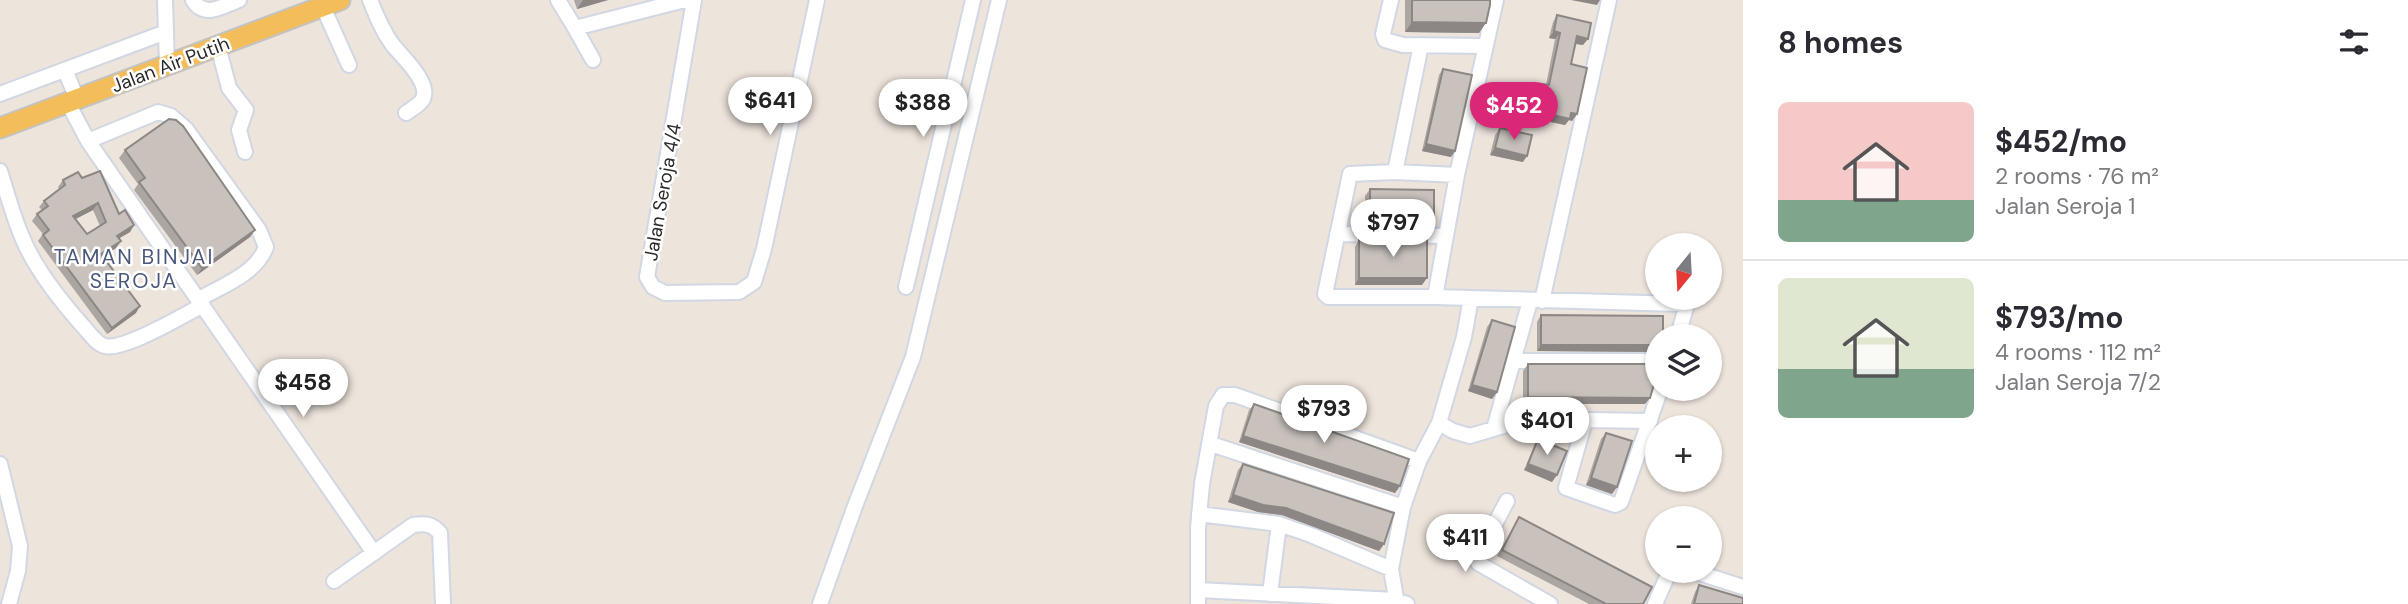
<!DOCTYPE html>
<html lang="en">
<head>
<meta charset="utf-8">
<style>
  :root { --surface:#fff; --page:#f7f7f7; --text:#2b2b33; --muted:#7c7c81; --line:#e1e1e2; --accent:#db2777 }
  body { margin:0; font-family:"DM Sans",sans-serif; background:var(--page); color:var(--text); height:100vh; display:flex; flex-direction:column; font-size:26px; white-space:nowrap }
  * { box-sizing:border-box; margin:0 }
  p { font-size:23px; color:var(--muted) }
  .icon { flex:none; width:38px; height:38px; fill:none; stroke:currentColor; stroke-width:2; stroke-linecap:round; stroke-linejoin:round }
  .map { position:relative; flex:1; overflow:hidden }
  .side { display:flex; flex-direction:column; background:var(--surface); width:665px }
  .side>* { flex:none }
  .needle { width:46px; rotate:198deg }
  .tools { position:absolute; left:1645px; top:233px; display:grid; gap:14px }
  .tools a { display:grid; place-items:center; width:77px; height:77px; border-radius:50%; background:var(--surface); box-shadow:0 2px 5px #0004; font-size:35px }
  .price { position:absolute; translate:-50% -60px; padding:0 16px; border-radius:24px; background:#fff; color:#222; font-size:23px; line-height:46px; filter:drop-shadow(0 2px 4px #0008) }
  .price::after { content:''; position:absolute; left:50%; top:42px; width:21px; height:16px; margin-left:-10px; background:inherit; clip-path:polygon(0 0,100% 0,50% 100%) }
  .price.current { background:var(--accent); color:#fff }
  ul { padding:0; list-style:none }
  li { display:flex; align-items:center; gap:21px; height:175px; padding:0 35px }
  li+li { border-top:2px solid var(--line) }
  li span { display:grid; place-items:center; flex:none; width:196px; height:140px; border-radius:10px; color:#555 }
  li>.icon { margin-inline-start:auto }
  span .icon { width:84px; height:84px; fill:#fffc; stroke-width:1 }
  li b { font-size:30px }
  h2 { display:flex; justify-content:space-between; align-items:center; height:84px; padding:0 35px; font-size:30px }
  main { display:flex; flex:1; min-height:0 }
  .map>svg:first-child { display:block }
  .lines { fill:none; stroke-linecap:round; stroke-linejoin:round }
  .minor-casing { stroke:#d1d7e3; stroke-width:18 }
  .major-casing { stroke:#c3c3c3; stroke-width:23 }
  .minor { stroke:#fff; stroke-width:14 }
  .major { stroke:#f3be5a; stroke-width:19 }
  .wall { fill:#aca6a2; fill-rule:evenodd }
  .shaded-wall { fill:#8c8784 }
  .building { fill:#c8c1bc; stroke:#8c8784; stroke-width:2; fill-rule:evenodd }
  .labels { text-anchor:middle; stroke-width:5; stroke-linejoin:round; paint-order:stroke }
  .street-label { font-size:19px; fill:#2a2a2a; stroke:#fff }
  .neighbourhood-label { font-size:21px; letter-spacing:2px; fill:#4a587c; stroke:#fff }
</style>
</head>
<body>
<main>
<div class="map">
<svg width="1743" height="604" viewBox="0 0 1743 604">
  <rect width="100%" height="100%" fill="#ede4dc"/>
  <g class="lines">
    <!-- minor casing -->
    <g class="minor-casing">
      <path id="minor" d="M165,0L167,66
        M193,0C204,19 223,6 239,0
        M370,0C376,15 382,30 392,44C401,56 431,82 423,99C420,105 411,109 406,113
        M558,0L575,28L685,0
        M694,0L647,277L653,287L665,293L739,292L754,282L764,249L817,0
        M1391,0L1383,34L1385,40L1403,45L1485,46
        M323,7L349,65
        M575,28L593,60
        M218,46L229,88L246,110L239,130L245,152
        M65,70L77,99
        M0,94L166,32
        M68,103L88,141L374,553
        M88,141L158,112L171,116L186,129L259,230L266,247C256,274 222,286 199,299
        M0,171C7,193 13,216 22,237C35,269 59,299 82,325C88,331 96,344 105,346C124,351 184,315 203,305
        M1395,172L1421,45
        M1457,175L1395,172L1350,174L1325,294L1328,297H1435L1679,304L1686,307L1678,336
        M1337,234L1445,236
        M906,287L973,0
        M1435,297L1457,175L1496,0
        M1542,301L1609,0
        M1514,361H1657
        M1585,421L1566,488L1615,505L1621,502L1661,388
        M1439,423L1453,431L1470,436L1527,419L1650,421
        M1494,429L1530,301
        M1211,444L1403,507
        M0,464L20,546L18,571L9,604
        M1507,501L1477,558L1478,563L1550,604
        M1199,514L1279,524L1311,535L1391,569
        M1690,570L1743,587
        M334,581L413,525C425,523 432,524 440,533L443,604
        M1198,590L1396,600L1407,604
        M1270,594L1279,524
        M820,604L855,506L913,357L999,0
        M1198,604V528L1202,484L1216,406L1223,395H1235L1419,461
        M1397,604L1391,569L1403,507L1419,461L1439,423L1464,337L1471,298
        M1655,604L1670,570"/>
    </g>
    <!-- major casing -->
    <g class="major-casing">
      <path id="major" d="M0,128L340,0"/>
    </g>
    <!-- minor -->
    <use href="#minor" class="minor"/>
    <!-- major -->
    <use href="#major" class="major"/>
  </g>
  <!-- wall -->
  <path class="wall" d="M574,0H608L577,9Z
    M1405,0H1490L1479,33L1405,32Z
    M1557,15L1583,45L1575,44L1571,64L1577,114L1572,121L1569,120L1565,125L1532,118L1538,91L1542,84L1546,85L1555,39L1549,38L1553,22Z
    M1443,69L1455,151L1451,157L1422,151L1439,75Z
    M1500,128L1523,162L1490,155L1495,135Z
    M125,150L255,230L250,237L197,275L134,190L138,184L119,158Z
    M82,178L119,214L134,225L130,232L119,238L121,241L116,248L103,257L136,313L107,334L38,241L43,234L32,221L37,214L42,210L39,207L44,201L59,189L58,187L63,180ZM93,210L100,226L87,234L75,219Z
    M1370,189L1434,219L1430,226L1366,225L1365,196Z
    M1359,240L1422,285H1355V247Z
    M1541,315L1657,336V352L1537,351V322Z
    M1492,320L1497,392L1492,399L1468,391L1487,327Z
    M1528,364L1645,404H1523V371Z
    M1254,404L1400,486L1395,493L1239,442L1249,410Z
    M1606,433L1612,494L1586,485L1601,439Z
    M1538,439L1552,482L1524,470L1534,446Z
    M1243,464L1384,544L1379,551L1282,515L1258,512L1228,502L1238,470Z
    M1519,517L1643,604H1589L1497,556Z
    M1699,585L1743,604H1691L1695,592Z"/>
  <!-- shaded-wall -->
  <path class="shaded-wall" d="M583,0H608L577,9Z
    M1571,0H1600L1597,5Z
    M1412,22L1486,23L1479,33L1405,32Z
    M1554,31L1560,33L1555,39L1549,38Z
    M1577,36L1588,39L1583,45L1572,43Z
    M1536,111L1571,113L1577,114L1572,121L1569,120L1565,125L1532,118Z
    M1426,144L1455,151L1451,157L1422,151Z
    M1495,148L1527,156L1523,162L1490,155Z
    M98,203L93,210L68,223L73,216Z
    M1370,218L1434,219L1430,226L1366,225Z
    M134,225L130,232L113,242L117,236Z
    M255,230L250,237L197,275L202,268Z
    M121,241L116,248L96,261L101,254Z
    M1359,278H1427L1422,285H1355Z
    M140,306L136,313L107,334L112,328Z
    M1541,345H1657V352L1537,351Z
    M1472,385L1497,392L1492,399L1468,391Z
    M1528,397L1650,398L1645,404H1523Z
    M1243,436L1400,486L1395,493L1239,442Z
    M1528,464L1557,475L1552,482L1524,470Z
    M1591,478L1617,487L1612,494L1586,485Z
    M1233,495L1286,508L1384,544L1379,551L1282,515L1258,512L1228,502Z"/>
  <!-- building -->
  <path class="building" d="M1412,0H1490V5L1486,23L1412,22Z
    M1557,15L1591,23L1588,39L1577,36L1571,64L1587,68L1577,114L1571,113L1570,119L1536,111L1542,84L1549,85L1560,33L1554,31Z
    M1443,69L1472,75L1455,151L1426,144Z
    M169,119L176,120L183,126L255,230L202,268L139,182L145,178L125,150Z
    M1500,128L1532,135L1527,156L1495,148Z
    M100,171L119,214L125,210L134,225L117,236L121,241L101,254L140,306L112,328L43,235L49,230L37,214L48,206L44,201L65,185L63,180L78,172L82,178ZM98,203L106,222L87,234L73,216Z
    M1370,189L1434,190V219L1370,218Z
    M1359,240H1427V278H1359Z
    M1541,315L1663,316V336H1657V345H1541Z
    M1492,320L1515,327L1497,392L1472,385Z
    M1528,364H1654V384L1650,398L1528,397Z
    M1254,404L1409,459L1400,486L1243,436Z
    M1606,433L1632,441L1617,487L1591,478Z
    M1538,439L1567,451L1557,475L1528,464Z
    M1243,464L1394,513L1384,544L1286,508L1263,505L1233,495Z
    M1519,517L1652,587L1643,604H1606L1502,550Z
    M1699,585L1743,598V604H1694Z"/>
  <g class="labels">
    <!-- street labels -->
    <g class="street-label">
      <text transform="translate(170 64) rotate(-21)" y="7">Jalan Air Putih</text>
      <text transform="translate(662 192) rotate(-80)" y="7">Jalan Seroja 4/4</text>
    </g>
    <!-- neighbourhood labels -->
    <g class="neighbourhood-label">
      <text x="134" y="264">TAMAN BINJAI<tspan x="134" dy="24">SEROJA</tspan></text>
    </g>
  </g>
</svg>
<div class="tools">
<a><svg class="needle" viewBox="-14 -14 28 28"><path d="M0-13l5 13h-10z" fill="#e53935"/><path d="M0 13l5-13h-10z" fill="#7c7c81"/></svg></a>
<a><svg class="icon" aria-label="layers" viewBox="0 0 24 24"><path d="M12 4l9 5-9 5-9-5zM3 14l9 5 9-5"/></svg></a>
<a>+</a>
<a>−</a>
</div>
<b class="price" style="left:770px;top:137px">$641</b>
<b class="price" style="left:923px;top:139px">$388</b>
<b class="price current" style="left:1514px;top:142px">$452</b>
<b class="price" style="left:1393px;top:259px">$797</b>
<b class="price" style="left:303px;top:419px">$458</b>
<b class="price" style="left:1324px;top:445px">$793</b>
<b class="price" style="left:1547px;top:457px">$401</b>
<b class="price" style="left:1465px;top:574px">$411</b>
</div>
<section class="side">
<h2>8 homes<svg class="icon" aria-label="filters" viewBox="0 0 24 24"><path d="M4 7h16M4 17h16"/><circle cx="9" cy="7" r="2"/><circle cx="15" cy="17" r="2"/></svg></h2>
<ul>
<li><span style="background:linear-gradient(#f6c9c9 70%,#7fa58c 0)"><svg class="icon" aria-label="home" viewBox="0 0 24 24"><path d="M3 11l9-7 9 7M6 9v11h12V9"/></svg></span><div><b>$452/mo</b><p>2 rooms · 76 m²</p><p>Jalan Seroja 1</p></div></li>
<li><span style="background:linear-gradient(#dfe7d0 65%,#7fa58c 0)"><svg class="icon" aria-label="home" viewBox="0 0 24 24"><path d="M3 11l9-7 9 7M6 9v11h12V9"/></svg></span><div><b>$793/mo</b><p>4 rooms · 112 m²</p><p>Jalan Seroja 7/2</p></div></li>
</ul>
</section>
</main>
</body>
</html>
